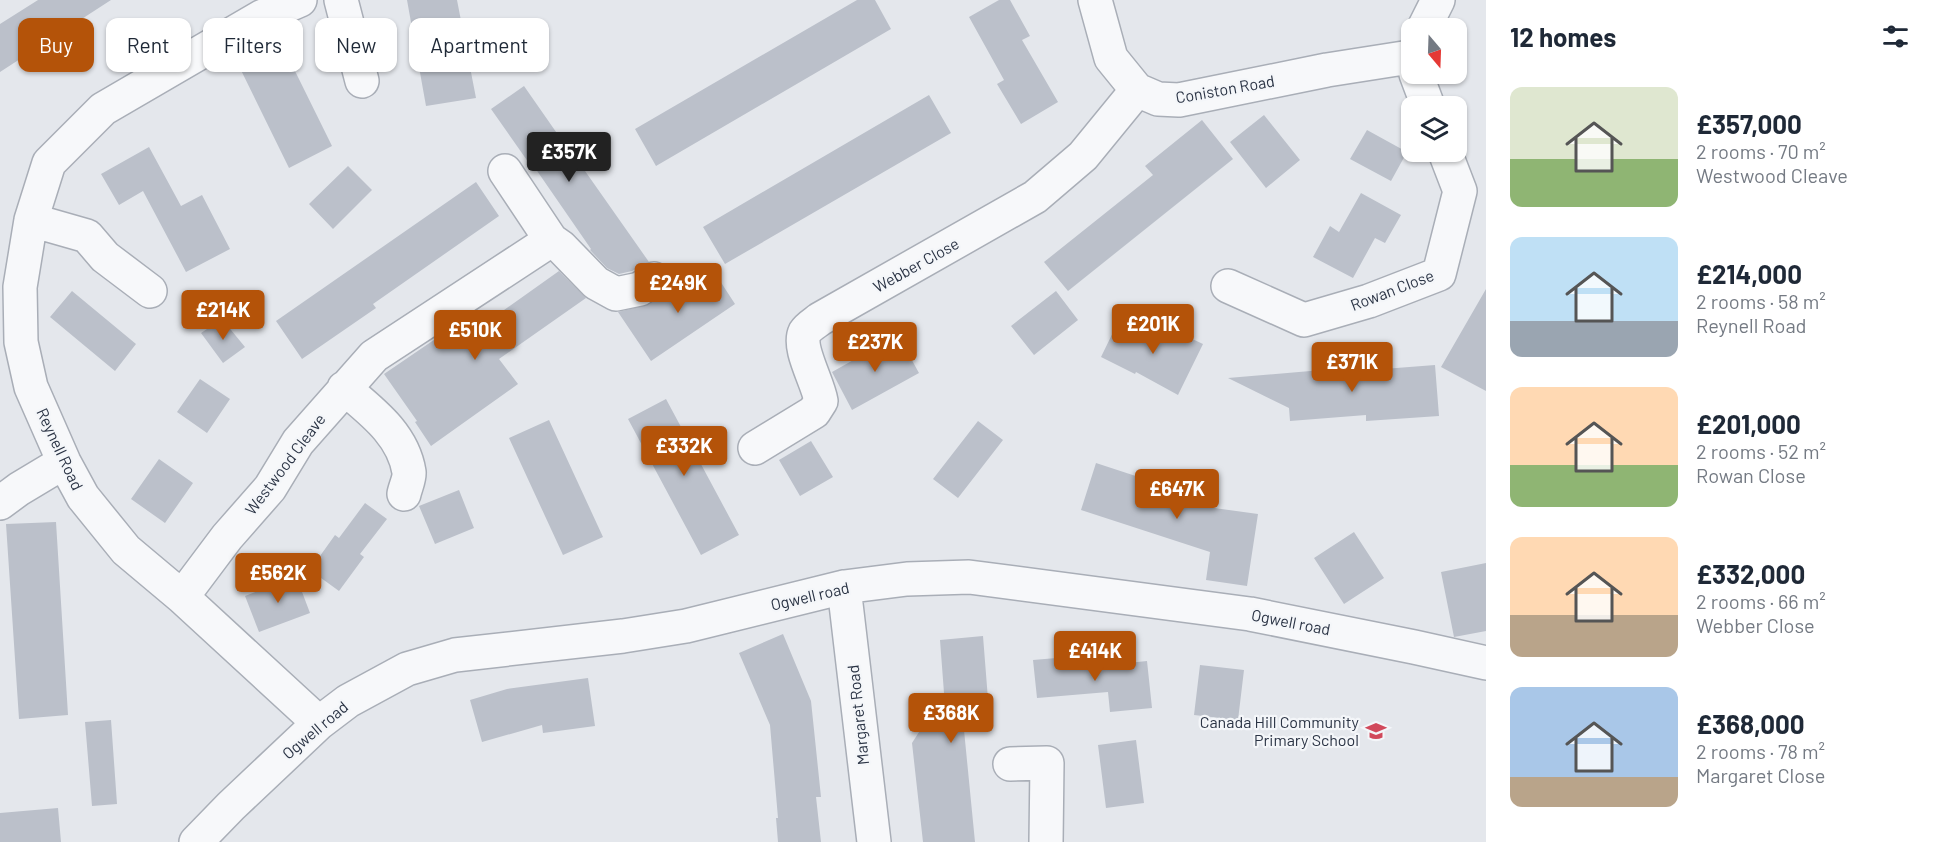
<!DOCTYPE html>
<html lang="en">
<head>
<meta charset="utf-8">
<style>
  :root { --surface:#fff; --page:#f6f6f7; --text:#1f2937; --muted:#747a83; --accent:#b45309 }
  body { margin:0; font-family:Barlow,sans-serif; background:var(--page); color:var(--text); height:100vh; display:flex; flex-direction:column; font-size:22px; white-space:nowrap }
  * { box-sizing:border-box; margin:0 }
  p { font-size:20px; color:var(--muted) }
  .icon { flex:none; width:33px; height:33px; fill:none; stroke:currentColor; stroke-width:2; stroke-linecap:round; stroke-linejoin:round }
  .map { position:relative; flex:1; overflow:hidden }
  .drawer { display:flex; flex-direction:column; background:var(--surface); width:450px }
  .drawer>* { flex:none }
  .guide { position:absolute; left:18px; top:18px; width:570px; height:54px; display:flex; gap:12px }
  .needle { width:39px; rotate:161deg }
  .controls { position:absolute; left:1401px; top:18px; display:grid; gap:12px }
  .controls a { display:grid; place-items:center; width:66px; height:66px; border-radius:12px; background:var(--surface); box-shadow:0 2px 4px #0004; font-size:30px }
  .price { position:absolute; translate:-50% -51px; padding:0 14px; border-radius:6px; background:var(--accent); color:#fff; font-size:20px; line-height:39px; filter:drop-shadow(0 2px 3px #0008) }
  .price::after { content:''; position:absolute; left:50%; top:36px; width:18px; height:14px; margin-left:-9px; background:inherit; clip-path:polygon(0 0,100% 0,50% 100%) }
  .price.on { background:#222; color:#fff }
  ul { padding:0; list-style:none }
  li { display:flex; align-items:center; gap:18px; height:150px; padding:0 24px }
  li span { display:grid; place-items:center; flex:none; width:168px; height:120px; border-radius:12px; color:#555 }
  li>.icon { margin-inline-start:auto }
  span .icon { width:72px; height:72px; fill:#fffc; stroke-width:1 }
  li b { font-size:26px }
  h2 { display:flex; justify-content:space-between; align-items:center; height:72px; padding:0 24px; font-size:26px }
  .chip { padding:0 21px; border-radius:12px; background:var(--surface); box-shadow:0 2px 4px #0004; font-size:21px; line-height:54px }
  .chip.on { background:var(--accent); color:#fff }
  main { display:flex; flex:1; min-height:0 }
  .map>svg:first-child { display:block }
  .building { fill:#bbc0ca }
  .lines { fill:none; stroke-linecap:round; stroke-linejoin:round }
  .minor-casing { stroke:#a9aeb7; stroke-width:36 }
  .minor { stroke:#f7f8fa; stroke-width:33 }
  .labels { text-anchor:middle; stroke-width:4.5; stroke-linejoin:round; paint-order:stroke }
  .street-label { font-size:16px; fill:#2b3445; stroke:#f4f6f9 }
  .poi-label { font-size:16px; fill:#2b3445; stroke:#f4f6f9; text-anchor:end }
</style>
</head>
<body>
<main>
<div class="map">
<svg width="1486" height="842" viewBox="0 0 1486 842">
  <rect width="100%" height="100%" fill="#e4e7ec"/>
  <!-- building -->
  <path class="building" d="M38,0H111L0,72V24Z
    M407,0H457L476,98L426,106Z
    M857,0H875L891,29L656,166L635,129Z
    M999,0H1010L1030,36L1022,40L1058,102L1021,124L997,84L1004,80L969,17Z
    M285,35L301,66L294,69L332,146L289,168L236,60Z
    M524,86L577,162L578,161L649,262L632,271L619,274L607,268L590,250L591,249L533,165L531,166L491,109Z
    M929,95L951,133L725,264L703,227Z
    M1264,115L1300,160L1266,188L1230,142Z
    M1202,120L1233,159L1068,291L1044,262L1153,175L1145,166Z
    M1367,130L1407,152L1391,181L1350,159Z
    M149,147L181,206L202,195L230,249L186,272L143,191L119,205L101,174Z
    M348,166L372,190L333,229L309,204Z
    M476,182L499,216L373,304L376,308L302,359L276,321Z
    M1361,193L1401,215L1385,243L1375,238L1353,278L1313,257L1330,226L1339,232Z
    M711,267L735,304L651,361L618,312L650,304L668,290L671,294Z
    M559,271L586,298L499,359L518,384L431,446L415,422L417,421L384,374L450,329L459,342Z
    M1486,289V391L1441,367Z
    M72,291L136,344L115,371L50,317Z
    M1056,291L1078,320L1034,355L1011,326Z
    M222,319L245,347L223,363L201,333Z
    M1119,320L1164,342L1171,329L1203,344L1178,395L1136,372L1135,374L1101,357Z
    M898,335L919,373L852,410L832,372Z
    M1435,365L1439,416L1366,421V415L1290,421L1289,408L1228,378L1345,368V372Z
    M200,379L230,399L207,433L177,412Z
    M666,399L739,535L701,555L628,419Z
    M549,420L603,537L563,555L509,438Z
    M978,421L1003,440L958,498L933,479Z
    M811,441L833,477L800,496L779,460Z
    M159,459L193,483L165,523L131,499Z
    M1096,463L1209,500L1207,507L1258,514L1247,586L1206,580L1210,552L1081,510Z
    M459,490L474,528L435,544L419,506Z
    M365,503L387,519L360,554L364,557L339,591L310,570L335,535L339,538Z
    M56,522L68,715L19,719L6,524Z
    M1354,532L1384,578L1344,604L1314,558Z
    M1486,563V631L1454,637L1441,572Z
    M296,576L310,613L259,632L245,596Z
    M783,634L811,701L821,797H816L821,842H778L776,818H778L770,725L739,653Z
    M983,636L989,712L975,713L964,730L975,842H923L912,743L944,693L940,640Z
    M1080,656L1081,668L1147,661L1152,708L1110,712L1108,692L1037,698L1033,660Z
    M1200,665L1244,670L1238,720L1194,715Z
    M588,678L595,726L543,733L542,725L482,742L470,700L507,689Z
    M111,720L117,804L92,806L85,722Z
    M1136,740L1144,803L1106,808L1098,745Z
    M58,808L61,842H0V813Z"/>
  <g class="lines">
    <!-- minor casing -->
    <g class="minor-casing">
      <path id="minor" d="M300,0L261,17L103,109L49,163L31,220L20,287L21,342L31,387L64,462L83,497L126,550L182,597L319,723
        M341,0L362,81
        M1095,0L1111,58L1137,90L1158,99L1179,100L1327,70L1410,57
        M1424,28L1438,0
        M1416,74L1428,106
        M31,220L87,236L105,257L150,291
        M551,240L561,247L596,283L616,294L640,289L654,279
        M1228,286L1304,320L1369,301L1439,274L1460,191L1445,152
        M344,388C371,411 403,434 409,472C410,478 405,488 404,494
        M755,448L814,412L821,401C818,382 797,348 805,332C808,327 815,323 820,319L1035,197L1083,156L1137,90
        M0,503L19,489L64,462
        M844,587L874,842
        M182,597L227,537L270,488L298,442L374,356L551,240L505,171
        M1010,764L1047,763L1046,842
        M196,842L231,806L319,723L348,701L407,669L455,655L623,636L686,626L844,587L907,579L969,577L1250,614L1414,647L1486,663"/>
    </g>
    <!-- minor -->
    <use href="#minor" class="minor"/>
  </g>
  <!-- icons -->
  <defs>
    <g id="school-bare" transform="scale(1.62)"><path d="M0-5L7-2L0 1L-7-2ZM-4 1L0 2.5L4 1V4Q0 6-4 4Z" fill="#d1495b" stroke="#f4f6f9" stroke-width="2.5" paint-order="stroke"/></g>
  </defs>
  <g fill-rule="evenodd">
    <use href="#school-bare" x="1376" y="731"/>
  </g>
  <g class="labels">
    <!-- street labels -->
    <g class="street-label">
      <text transform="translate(1225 89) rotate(-10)" y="6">Coniston Road</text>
      <text transform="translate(916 265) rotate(-29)" y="6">Webber Close</text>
      <text transform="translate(1392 290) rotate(-21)" y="6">Rowan Close</text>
      <text transform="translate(60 449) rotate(65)" y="6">Reynell Road</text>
      <text transform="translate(285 464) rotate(-53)" y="6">Westwood Cleave</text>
      <text transform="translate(810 596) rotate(-13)" y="6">Ogwell road</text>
      <text transform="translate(1291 622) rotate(11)" y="6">Ogwell road</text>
      <text transform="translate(858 715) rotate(-96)" y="6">Margaret Road</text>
      <text transform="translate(315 730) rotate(-40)" y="6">Ogwell road</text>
    </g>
    <!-- poi labels -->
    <g class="poi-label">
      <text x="1359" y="728">Canada Hill Community<tspan x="1359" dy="18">Primary School</tspan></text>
    </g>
  </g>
</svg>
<div class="controls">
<a><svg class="needle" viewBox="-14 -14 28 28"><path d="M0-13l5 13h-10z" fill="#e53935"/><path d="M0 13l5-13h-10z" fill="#747a83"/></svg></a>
<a><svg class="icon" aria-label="layers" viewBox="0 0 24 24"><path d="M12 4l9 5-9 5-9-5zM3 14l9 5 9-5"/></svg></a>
</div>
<b class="price on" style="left:569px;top:183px">£357K</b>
<b class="price" style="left:678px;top:314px">£249K</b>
<b class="price" style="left:223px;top:341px">£214K</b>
<b class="price" style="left:1153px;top:355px">£201K</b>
<b class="price" style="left:475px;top:361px">£510K</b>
<b class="price" style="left:875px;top:373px">£237K</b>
<b class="price" style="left:1352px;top:393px">£371K</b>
<b class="price" style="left:684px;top:477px">£332K</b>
<b class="price" style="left:1177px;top:520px">£647K</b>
<b class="price" style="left:278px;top:604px">£562K</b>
<b class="price" style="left:1095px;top:682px">£414K</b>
<b class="price" style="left:951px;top:744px">£368K</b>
<div class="guide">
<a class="chip on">Buy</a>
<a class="chip">Rent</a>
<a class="chip">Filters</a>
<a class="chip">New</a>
<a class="chip">Apartment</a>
</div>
</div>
<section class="drawer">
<h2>12 homes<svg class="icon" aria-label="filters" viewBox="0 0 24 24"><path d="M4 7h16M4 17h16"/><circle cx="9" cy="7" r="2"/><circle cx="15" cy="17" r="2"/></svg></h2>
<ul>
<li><span style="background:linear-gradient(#dfe7d0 60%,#8fb573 0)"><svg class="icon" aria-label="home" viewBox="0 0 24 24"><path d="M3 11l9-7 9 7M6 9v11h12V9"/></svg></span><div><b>£357,000</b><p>2 rooms · 70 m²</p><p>Westwood Cleave</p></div></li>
<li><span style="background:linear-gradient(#bfe0f5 70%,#9aa5b1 0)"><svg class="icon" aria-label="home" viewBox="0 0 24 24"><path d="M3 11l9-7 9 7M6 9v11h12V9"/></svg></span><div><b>£214,000</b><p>2 rooms · 58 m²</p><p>Reynell Road</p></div></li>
<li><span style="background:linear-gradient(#ffd9b3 65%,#8fb573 0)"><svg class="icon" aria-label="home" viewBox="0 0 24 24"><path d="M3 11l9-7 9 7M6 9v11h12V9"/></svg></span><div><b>£201,000</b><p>2 rooms · 52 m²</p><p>Rowan Close</p></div></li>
<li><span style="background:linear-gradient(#ffd9b3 65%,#b9a48a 0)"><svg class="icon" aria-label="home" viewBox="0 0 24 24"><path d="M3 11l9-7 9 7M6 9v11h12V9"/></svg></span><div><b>£332,000</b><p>2 rooms · 66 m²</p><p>Webber Close</p></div></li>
<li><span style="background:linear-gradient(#a9c7e8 75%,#b9a48a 0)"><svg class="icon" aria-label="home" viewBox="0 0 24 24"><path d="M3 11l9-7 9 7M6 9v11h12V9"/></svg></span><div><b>£368,000</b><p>2 rooms · 78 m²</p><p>Margaret Close</p></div></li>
</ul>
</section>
</main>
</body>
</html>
